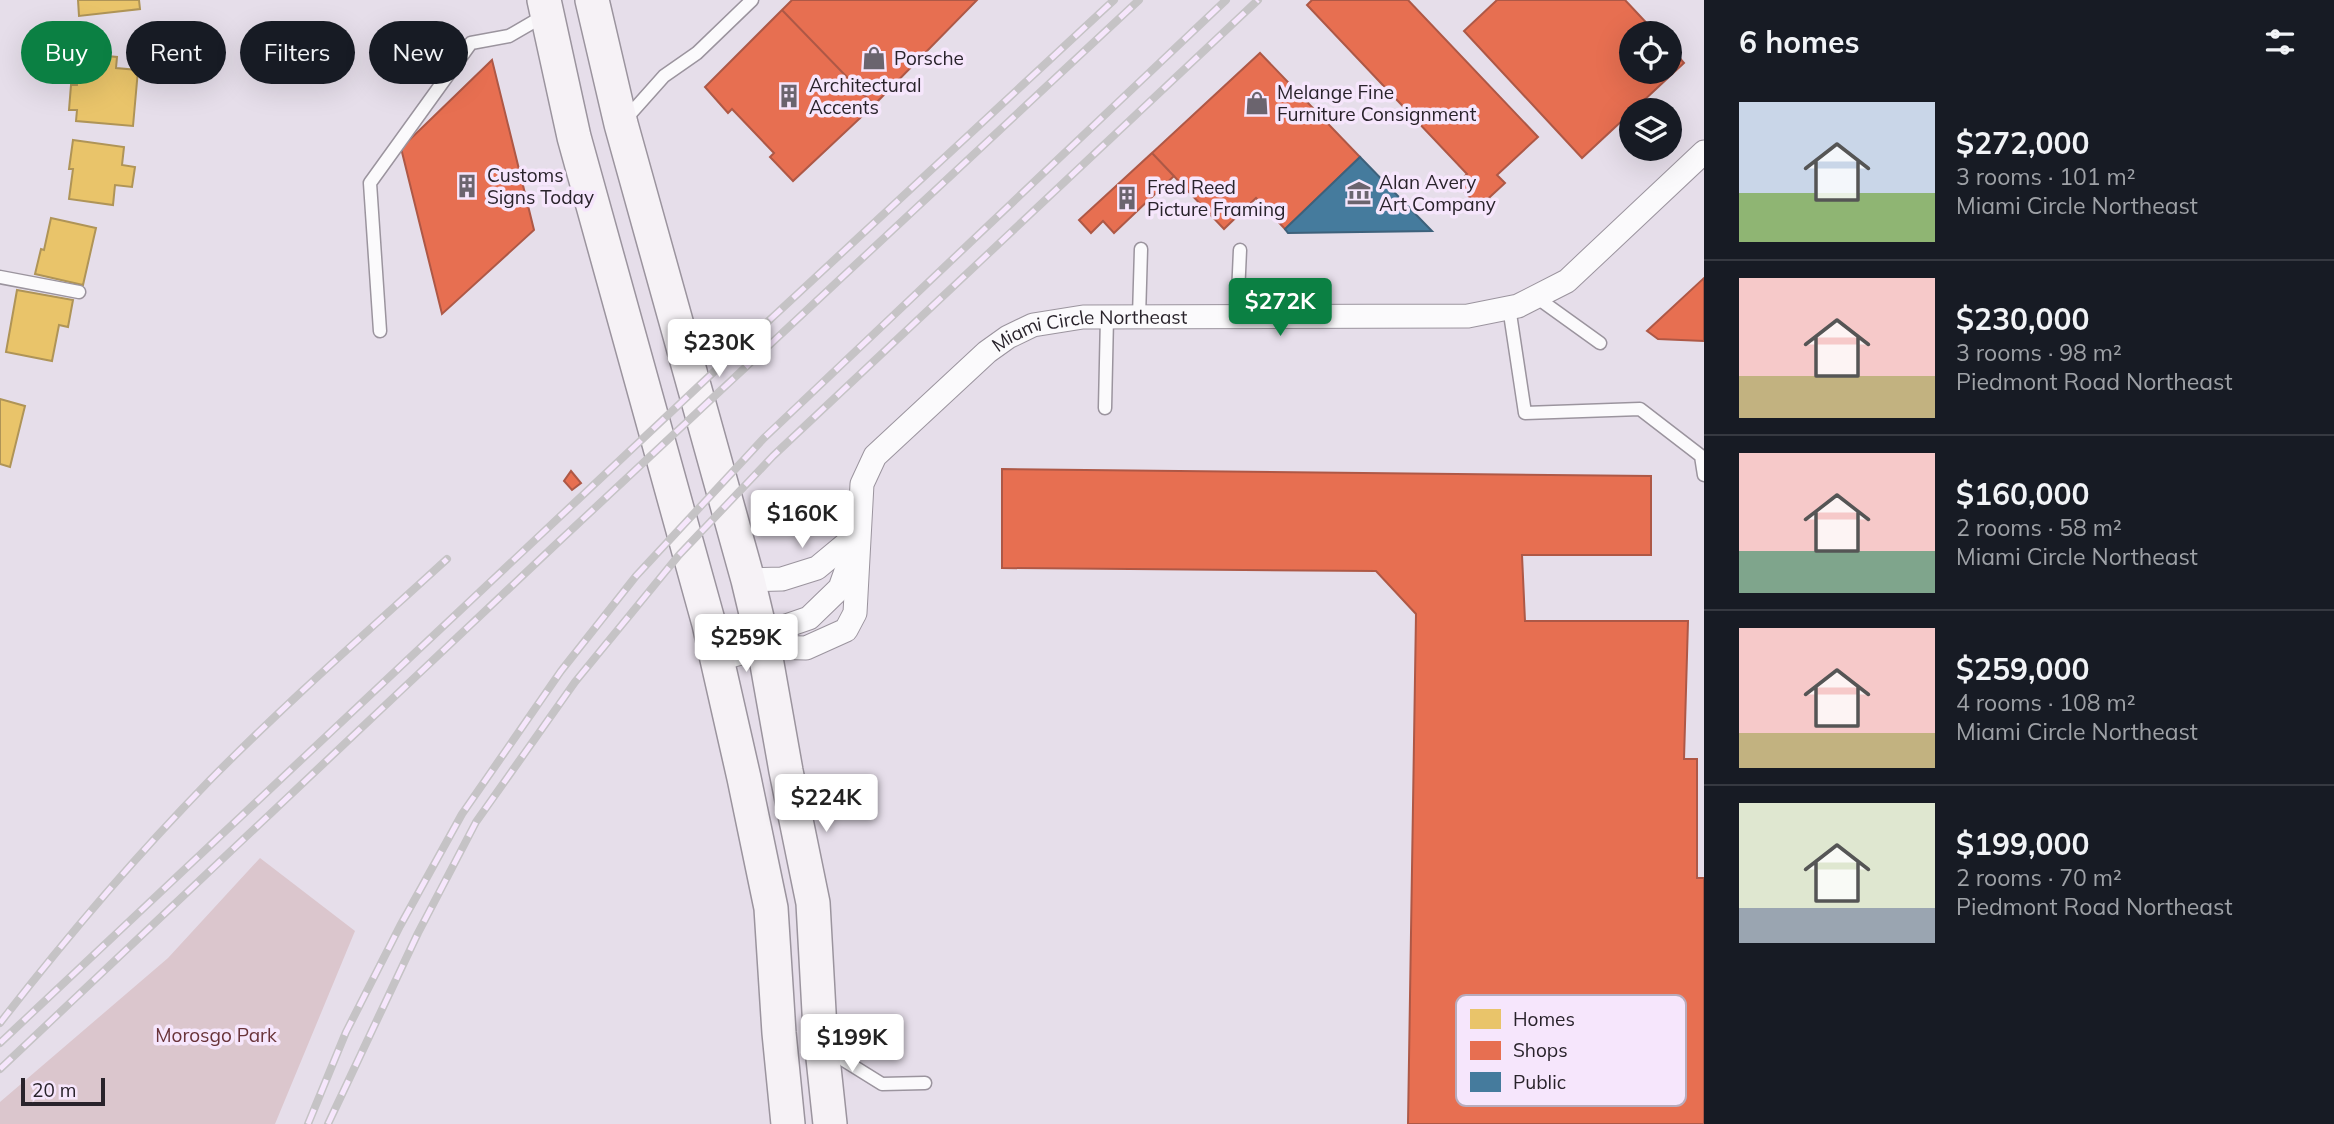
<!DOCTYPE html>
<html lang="en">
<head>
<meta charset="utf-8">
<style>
  :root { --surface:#171b24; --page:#242831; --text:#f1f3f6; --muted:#9ea1a6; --line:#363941; --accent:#0b8043 }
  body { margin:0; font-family:Mulish,sans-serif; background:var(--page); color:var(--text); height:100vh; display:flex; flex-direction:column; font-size:26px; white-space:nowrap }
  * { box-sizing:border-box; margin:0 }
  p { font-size:23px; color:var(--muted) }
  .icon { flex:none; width:38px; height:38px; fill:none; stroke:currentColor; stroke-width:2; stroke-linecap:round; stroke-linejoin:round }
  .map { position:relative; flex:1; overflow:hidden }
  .drawer { display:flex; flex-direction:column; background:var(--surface); width:630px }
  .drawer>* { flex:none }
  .top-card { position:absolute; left:21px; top:21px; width:665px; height:63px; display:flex; gap:14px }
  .tools { position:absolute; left:1619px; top:21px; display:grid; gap:14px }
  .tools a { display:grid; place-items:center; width:63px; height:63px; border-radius:50%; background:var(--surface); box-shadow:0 7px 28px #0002; font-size:35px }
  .scale { position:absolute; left:21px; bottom:18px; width:84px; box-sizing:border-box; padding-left:7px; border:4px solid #29232b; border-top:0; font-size:19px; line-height:24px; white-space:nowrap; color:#29232b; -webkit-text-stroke:5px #f6e6fc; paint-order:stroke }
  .price { position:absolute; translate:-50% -60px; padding:0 16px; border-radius:7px; background:#fff; color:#222; font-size:23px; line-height:46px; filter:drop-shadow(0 2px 4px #0008) }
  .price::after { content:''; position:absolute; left:50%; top:42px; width:21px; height:16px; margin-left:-10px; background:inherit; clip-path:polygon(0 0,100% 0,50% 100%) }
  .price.current { background:var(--accent); color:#fff }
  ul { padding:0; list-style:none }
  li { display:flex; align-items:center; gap:21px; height:175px; padding:0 35px }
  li+li { border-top:2px solid var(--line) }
  li span { display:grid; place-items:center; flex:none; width:196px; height:140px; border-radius:0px; color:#555 }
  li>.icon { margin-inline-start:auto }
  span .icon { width:84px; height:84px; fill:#fffc; stroke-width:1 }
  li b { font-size:30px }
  h2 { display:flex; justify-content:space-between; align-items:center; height:84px; padding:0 35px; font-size:30px }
  .pill { padding:0 24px; border-radius:32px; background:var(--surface); box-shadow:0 7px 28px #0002; font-size:24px; line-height:63px }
  .pill.current { background:var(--accent); color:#fff }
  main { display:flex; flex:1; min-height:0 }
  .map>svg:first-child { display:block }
  .green { fill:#dbc6cd }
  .homes { fill:#e9c46a; stroke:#af9457; stroke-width:2 }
  .shops { fill:#e76f51; stroke:#ae5846; stroke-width:2 }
  .public { fill:#457b9d; stroke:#3d617b; stroke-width:2 }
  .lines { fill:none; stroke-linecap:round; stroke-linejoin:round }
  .lane-casing { stroke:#9b949e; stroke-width:15 }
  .street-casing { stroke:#9b949e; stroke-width:25 }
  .secondary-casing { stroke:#9b949e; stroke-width:36 }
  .lane { stroke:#fbfafc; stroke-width:12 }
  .street { stroke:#fbfafc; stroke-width:23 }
  .secondary { stroke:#f6f2f6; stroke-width:33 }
  .rail-casing { stroke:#c5c3c5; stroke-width:8 }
  .rail { stroke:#f6e6fc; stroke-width:5; stroke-dasharray:16; stroke-linecap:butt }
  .labels { text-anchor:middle; stroke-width:7; stroke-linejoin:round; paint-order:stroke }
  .poi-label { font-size:19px; fill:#29232b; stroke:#f6e6fc; text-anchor:start }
  .street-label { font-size:19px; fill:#29232b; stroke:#f6e6fc }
  .park-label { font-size:19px; fill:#693339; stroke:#f6e6fc }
  .key { fill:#f6e6fc; stroke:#b8acbd; stroke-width:2 }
  .key-label { font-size:19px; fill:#29232b }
</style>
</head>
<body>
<main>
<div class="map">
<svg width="1704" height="1124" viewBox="0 0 1704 1124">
  <rect width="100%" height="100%" fill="#e6deea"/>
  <!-- green -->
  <path class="green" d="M260,858L355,931L275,1124H0V1102L168,958Z"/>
  <!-- homes -->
  <path class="homes" d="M78,0H139L140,9L79,16Z
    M84,54L117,57L116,68L138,70L133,126L76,121L77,110H69L71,85H77L79,67H83Z
    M73,140L124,147L122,165L135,167L132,187L115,185L113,205L69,199L73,169H69Z
    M51,218L96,228L83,285L35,274L41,249L44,250Z
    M17,290L73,300L68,327L59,325L52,361L6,352Z
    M0,399L25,406L10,467L0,464Z"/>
  <!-- shops -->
  <path class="shops" d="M792,0H977L874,105L782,10Z
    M1312,0H1408L1538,137L1497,175L1505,183L1479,207L1457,184L1467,174L1307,5Z
    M1497,0H1625L1656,33H1631V72H1670V47L1684,63L1582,158L1464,31Z
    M782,10L874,105L793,181L770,157L774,153L732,109L728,113L705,87Z
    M1260,53L1360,157L1285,229L1256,198L1224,229L1152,153Z
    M492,60L534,230L442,314L401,148Z
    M1152,153L1174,176L1114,233L1103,221L1091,233L1079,220Z
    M1704,278V341L1658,339L1647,331Z
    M1002,469L1651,476V555H1522L1525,621H1688L1684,759H1697V878H1704V1124H1408L1416,614L1376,571L1002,568Z
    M571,471L581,483L572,490L564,481Z"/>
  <!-- public -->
  <path class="public" d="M1360,157L1432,231L1288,233L1285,229Z"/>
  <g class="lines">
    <!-- lane casing -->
    <g class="lane-casing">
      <path id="lane" d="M623,122L664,76L697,53L752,0
        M0,277L79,292
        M1536,297L1600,343
        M1509,307L1525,413L1640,409L1701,456L1704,475
        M1139,317L1141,249
        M1237,317L1240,250
        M380,331L370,183L471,43L509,36L547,14
        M1105,408L1107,317
        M829,1041L845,1061L882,1084L925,1083"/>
    </g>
    <!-- street casing -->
    <g class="street-casing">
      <g id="street">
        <path d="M748,580L782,579L817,568L858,534"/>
        <path d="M764,647L780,628L809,618L840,588L851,557"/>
        <path id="s1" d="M718,659L764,647L806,648L846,630L855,613L862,484L875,456L987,352L1008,337L1033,325L1083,317L1468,316L1518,306L1567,281L1704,152"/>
      </g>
    </g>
    <!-- secondary casing -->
    <g class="secondary-casing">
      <path id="secondary" d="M544,0L574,137L709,624L744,778L771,908L779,1033L788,1124
        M592,0L621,124L748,580L764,647L786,771L813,903L820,1030L830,1124"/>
    </g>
    <!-- lane -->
    <use href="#lane" class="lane"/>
    <!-- street -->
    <use href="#street" class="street"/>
    <!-- secondary -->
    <use href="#secondary" class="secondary"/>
    <!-- rail casing -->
    <g class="rail-casing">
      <path id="rail" d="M0,1023C65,939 135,857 209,781C285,704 367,632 447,559
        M0,1043L719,367L1114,0
        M0,1069L553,547L1139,0
        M308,1124L346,1032L400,926L462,814L561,671L636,576L764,438L1226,0
        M328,1124L418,933L476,822L575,682L679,555L773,456L1258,0"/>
    </g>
    <!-- rail -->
    <use href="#rail" class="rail"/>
  </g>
  <!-- icons -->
  <defs>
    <g id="shop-bare" transform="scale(1.89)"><path d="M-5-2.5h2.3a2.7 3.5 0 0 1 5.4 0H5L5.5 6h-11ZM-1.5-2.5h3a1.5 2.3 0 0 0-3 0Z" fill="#6b646e" stroke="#f6e6fc" stroke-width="2.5" paint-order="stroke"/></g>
    <g id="building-bare" transform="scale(1.89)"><path d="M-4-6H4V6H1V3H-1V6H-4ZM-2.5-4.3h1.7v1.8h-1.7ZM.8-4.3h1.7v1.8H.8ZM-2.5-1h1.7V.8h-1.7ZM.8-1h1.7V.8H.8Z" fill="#6b646e" stroke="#f6e6fc" stroke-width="2.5" paint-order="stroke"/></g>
    <g id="museum-bare" transform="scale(1.89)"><path d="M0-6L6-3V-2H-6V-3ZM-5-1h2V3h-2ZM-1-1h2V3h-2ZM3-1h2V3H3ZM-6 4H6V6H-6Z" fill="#6b646e" stroke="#f6e6fc" stroke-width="2.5" paint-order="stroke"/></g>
  </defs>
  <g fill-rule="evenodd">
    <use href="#shop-bare" x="874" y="58"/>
    <use href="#building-bare" x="789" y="96"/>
    <use href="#shop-bare" x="1257" y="103"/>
    <use href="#building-bare" x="467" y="186"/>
    <use href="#museum-bare" x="1359" y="193"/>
    <use href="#building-bare" x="1127" y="198"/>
  </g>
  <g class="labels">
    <!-- poi labels -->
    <g class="poi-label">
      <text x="894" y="65">Porsche</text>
      <text x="809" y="92">Architectural<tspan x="809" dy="22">Accents</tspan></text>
      <text x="1277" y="99">Melange Fine<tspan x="1277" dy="22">Furniture Consignment</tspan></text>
      <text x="487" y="182">Customs<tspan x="487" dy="22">Signs Today</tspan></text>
      <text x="1379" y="189">Alan Avery<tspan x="1379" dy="22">Art Company</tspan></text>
      <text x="1147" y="194">Fred Reed<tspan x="1147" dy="22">Picture Framing</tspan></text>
    </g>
    <!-- street labels -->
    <g class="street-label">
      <text dy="7" stroke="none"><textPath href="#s1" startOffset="574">Miami Circle Northeast</textPath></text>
    </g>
    <!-- park labels -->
    <g class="park-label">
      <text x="216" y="1042">Morosgo Park</text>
    </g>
  </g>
  <!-- legend -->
  <rect x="1456" y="995" width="230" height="111" rx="10" class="key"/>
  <rect x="1470" y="1009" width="31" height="20" fill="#e9c46a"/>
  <rect x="1470" y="1041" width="31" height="19" fill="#e76f51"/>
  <rect x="1470" y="1072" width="31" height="20" fill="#457b9d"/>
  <g class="key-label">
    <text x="1513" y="1026">Homes</text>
    <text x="1513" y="1057">Shops</text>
    <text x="1513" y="1089">Public</text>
  </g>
</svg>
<div class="tools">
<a><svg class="icon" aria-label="locate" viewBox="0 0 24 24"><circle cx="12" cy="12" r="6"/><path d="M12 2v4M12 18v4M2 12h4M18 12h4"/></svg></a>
<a><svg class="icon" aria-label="layers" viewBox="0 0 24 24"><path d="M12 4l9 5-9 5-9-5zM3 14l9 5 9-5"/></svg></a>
</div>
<div class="scale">20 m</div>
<b class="price current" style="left:1280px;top:338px">$272K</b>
<b class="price" style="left:719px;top:379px">$230K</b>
<b class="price" style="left:802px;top:550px">$160K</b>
<b class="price" style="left:746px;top:674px">$259K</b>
<b class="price" style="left:826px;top:834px">$224K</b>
<b class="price" style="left:852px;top:1074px">$199K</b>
<div class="top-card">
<a class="pill current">Buy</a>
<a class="pill">Rent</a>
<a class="pill">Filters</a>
<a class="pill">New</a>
</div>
</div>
<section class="drawer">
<h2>6 homes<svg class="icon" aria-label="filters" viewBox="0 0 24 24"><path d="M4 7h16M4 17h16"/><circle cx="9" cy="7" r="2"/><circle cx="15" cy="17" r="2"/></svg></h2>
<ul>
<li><span style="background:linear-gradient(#c9d6e8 65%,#8fb573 0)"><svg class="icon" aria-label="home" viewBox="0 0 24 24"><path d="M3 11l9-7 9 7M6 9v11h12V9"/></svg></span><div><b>$272,000</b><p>3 rooms · 101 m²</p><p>Miami Circle Northeast</p></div></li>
<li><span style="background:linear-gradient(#f6c9c9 70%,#c2b280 0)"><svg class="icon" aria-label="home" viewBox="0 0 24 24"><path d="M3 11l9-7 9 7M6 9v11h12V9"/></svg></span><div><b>$230,000</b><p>3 rooms · 98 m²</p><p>Piedmont Road Northeast</p></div></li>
<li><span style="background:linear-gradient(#f6c9c9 70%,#7fa58c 0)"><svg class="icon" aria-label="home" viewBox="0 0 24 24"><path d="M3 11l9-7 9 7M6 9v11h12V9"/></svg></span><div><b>$160,000</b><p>2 rooms · 58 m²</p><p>Miami Circle Northeast</p></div></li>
<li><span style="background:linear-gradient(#f6c9c9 75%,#c2b280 0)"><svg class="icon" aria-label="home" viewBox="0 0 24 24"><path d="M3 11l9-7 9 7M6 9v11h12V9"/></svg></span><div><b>$259,000</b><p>4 rooms · 108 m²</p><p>Miami Circle Northeast</p></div></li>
<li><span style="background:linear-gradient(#dfe7d0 75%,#9aa5b1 0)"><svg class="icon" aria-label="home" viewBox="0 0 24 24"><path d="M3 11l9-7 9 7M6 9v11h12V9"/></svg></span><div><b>$199,000</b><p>2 rooms · 70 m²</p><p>Piedmont Road Northeast</p></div></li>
</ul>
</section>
</main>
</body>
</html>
